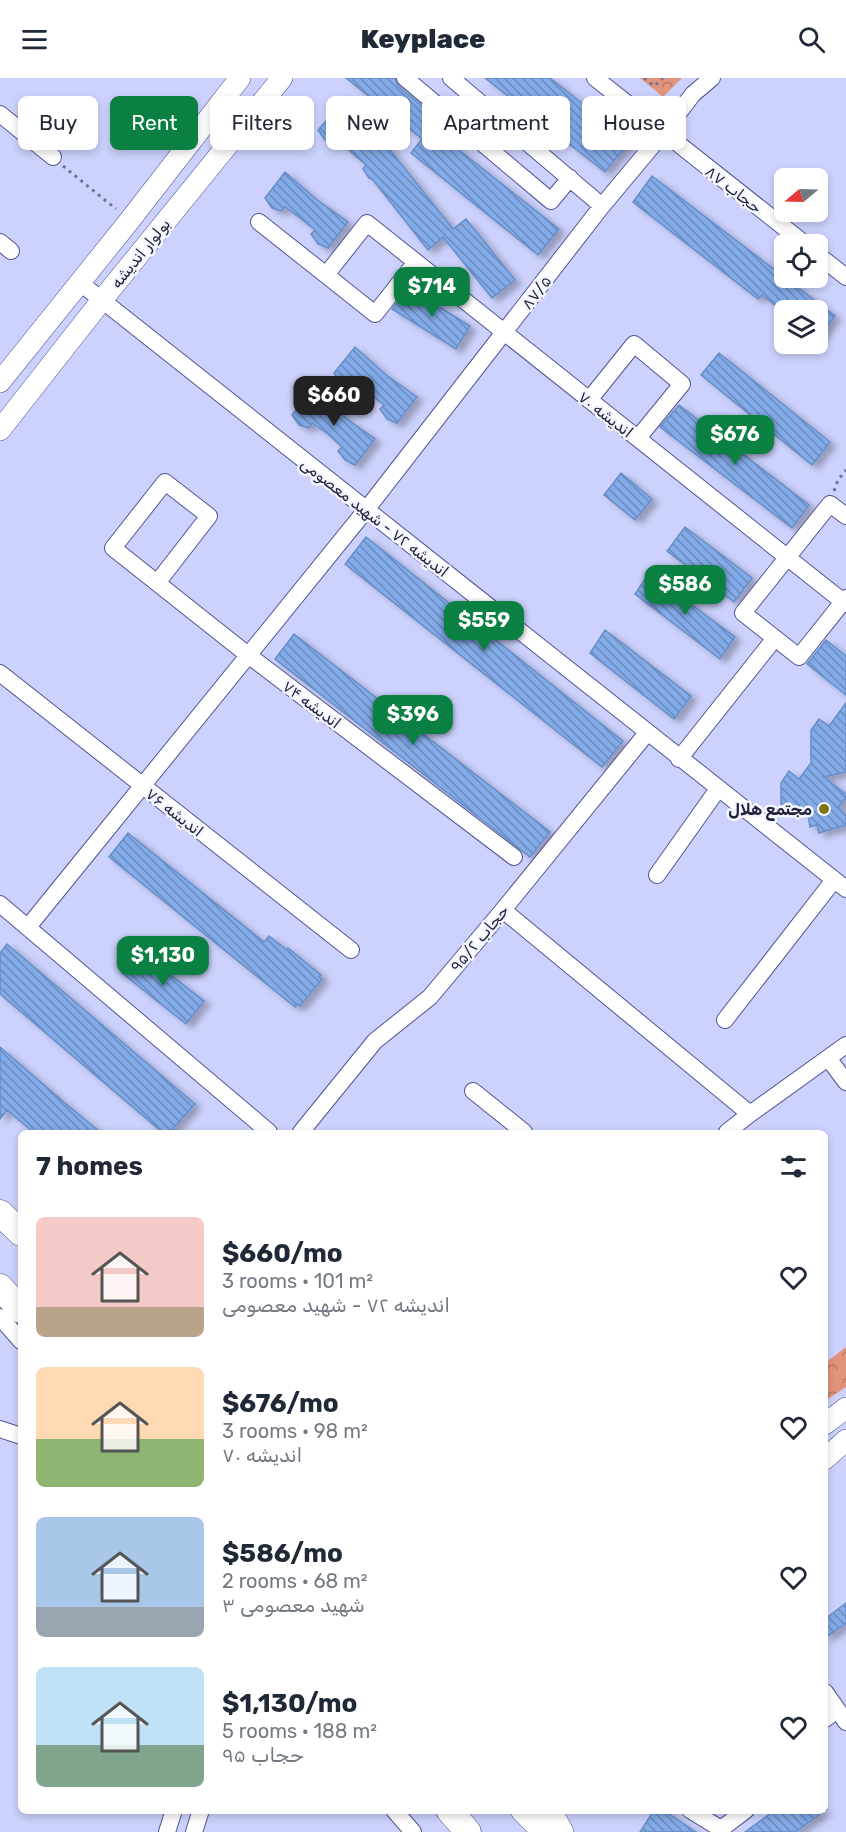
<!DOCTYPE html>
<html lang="en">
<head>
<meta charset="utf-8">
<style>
  :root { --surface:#fff; --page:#f2f2f3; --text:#1f2937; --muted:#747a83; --accent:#0b8043 }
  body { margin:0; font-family:Rubik,"Noto Sans Arabic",sans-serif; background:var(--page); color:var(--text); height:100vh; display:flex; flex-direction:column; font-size:22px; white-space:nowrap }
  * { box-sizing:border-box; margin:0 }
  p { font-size:20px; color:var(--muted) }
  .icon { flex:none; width:33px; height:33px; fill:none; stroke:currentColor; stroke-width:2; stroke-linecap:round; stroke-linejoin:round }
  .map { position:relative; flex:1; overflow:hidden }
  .details { position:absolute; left:18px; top:1052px; width:810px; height:684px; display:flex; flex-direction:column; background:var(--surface); border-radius:9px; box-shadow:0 3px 9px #0003 }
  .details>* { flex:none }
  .banner { position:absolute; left:18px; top:18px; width:810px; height:54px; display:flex; gap:12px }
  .needle { width:39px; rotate:251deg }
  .tools { position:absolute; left:774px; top:90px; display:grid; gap:12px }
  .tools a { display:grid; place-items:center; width:54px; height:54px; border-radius:9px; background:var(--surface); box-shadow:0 3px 9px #0003; font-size:30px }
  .price { position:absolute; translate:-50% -51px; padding:0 14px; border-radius:12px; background:var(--accent); color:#fff; font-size:20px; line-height:39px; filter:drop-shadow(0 2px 3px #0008) }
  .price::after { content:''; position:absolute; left:50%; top:36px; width:18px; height:14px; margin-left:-9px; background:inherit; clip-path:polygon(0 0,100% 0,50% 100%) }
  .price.active { background:#222; color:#fff }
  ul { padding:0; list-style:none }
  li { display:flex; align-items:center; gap:18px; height:150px; padding:0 18px }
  li span { display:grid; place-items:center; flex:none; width:168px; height:120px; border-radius:9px; color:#555 }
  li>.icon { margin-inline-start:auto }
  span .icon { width:72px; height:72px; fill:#fffc; stroke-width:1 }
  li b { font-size:26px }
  h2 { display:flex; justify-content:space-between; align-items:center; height:72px; padding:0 18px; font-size:26px }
  .tag { padding:0 21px; border-radius:9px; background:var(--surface); box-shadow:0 3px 9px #0003; font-size:21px; line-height:54px }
  .tag.active { background:var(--accent); color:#fff }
  header { display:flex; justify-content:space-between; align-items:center; height:78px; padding:0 18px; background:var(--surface); font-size:27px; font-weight:800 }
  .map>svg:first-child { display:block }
  .forest { fill:url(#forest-crowns) }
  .building { fill:url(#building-back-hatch); stroke:#678ec9; stroke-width:1.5; filter:url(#shadow) }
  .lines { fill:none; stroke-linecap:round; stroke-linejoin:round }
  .minor-casing { stroke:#505593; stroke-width:18 }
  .major-casing { stroke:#505593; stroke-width:22 }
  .highway-casing { stroke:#505593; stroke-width:27 }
  .path { stroke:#6f7496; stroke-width:3; stroke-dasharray:3 4.5; stroke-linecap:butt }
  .minor { stroke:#fff; stroke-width:16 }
  .major { stroke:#fff; stroke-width:21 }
  .highway { stroke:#fff; stroke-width:26 }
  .poi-dot { fill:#827212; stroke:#f4f6fd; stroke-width:2 }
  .labels { text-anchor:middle; stroke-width:5; stroke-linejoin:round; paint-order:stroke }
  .street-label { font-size:16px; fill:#1f223c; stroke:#f4f6fd }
  .poi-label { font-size:16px; font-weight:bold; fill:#1f223c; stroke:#f4f6fd; text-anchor:end }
</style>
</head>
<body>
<header><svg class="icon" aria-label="menu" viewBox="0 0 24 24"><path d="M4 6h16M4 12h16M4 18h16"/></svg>Keyplace<svg class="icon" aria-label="search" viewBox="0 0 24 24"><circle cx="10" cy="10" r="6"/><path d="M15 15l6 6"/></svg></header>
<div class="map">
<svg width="846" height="1754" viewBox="0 0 846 1754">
  <defs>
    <pattern id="forest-crowns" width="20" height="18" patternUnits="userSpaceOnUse" patternTransform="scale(1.5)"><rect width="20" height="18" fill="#e2947b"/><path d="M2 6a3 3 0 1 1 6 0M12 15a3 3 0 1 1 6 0" fill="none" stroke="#b77866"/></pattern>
    <pattern id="building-back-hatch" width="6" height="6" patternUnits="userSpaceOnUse" patternTransform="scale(1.5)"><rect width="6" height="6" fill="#83abe8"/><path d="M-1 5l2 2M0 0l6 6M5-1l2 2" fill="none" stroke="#6b8bbd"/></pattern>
    <filter id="shadow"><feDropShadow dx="6" dy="4" stdDeviation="3" flood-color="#0004"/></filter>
  </defs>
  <rect width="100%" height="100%" fill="#ccd2fd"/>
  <!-- forest -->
  <path class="forest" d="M640,0H682L663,19Z
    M846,1269V1309L825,1323V1285Z"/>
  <!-- building -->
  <path class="building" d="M346,0H395L398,8L438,41L431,50L559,151L538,177L411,75L422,61Z
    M485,0H550L630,63L605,94Z
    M340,27L369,55L390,72L453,151L466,141L515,202L492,220L443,159L428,172L373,102L369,100L363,91L366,87L337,62L334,66L325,62L318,52Z
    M285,94L316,121L348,144L328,170L318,166L311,156L315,152L300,140L285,129L281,133L272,130L265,120Z
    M652,98L835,238L818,261V232H781L762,217L758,221L633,124Z
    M409,210L470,248L456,271L392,231Z
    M355,269L385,296L417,319L397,345L387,341L380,331L384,327L369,315L354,304L351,308L341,305L334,295Z
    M719,275L830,364L812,387L701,297Z
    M313,311L343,338L375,361L355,387L345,382L338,373L342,369L328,356L312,345L309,350L299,347L292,337Z
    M679,327L809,427L792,450L660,349Z
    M621,395L652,421L635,442L604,417Z
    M685,449L752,500L734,524L667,473Z
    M366,459L623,663L602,689L345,486Z
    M649,495L735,559L720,581L635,516Z
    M605,552L691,618L674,641L590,575Z
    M294,556L550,754L530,779L275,581Z
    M826,562L846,578V617L807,586Z
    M846,625V694L824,699L846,716V720L838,730L846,737V747L819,755L817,747L810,749L807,730L789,733L787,725L781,726V705L789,693L799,701L811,685V652L819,641L829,648Z
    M128,755L264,864L269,858L287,872L288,870L321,897L319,899L322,901L300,928L297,926L295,929L109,779Z
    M7,866L195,1026L170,1054H162L0,916V875Z
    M140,873L204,923L186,946L122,895Z
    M0,969L65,1025L100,1054H33L7,1032L0,1041Z
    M846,1525V1545L825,1560V1541Z
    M654,1732H663L696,1754H640Z
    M775,1732H826L795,1754H745Z"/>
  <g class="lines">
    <!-- minor casing -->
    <g class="minor-casing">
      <path id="minor" d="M405,0L551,123L570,100
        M451,0L602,128
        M595,0L805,166
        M0,36L53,79
        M259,144L326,197
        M0,164L11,173
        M818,177L846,199
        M416,184L375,236L326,197L367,145L846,526
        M79,204L846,811
        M589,322L634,266L682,306L638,360
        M846,438L830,426L743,535L799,579L846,520
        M157,505L209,438L165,404L113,470L248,577L514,779
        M0,595L351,872
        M679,681L775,560
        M657,797L718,711
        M0,826L269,1054
        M503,832L750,1036
        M28,849L366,432L602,128L663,55L693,16L712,0
        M725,942L834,802
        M828,980L846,1004
        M473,1013L524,1054
        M301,1054L375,963L430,919L503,832L647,655
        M727,1054L750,1036L846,967
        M0,1239L21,1263
        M0,1351L21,1358
        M825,1614L846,1644
        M825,1641L837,1632
        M394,1732L413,1754
        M690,1732L721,1751L746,1732
        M167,1754L174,1732
        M194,1754L201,1732"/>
    </g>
    <!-- major casing -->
    <g class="major-casing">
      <path id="major" d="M0,304L130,142L240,0
        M0,352L102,222L282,0
        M825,1346L846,1330
        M825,1381L846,1362
        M551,1732L563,1754"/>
    </g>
    <!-- highway casing -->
    <g class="highway-casing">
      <path id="highway" d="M0,1135L21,1155
        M0,1209L21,1232
        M449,1732L468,1754
        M524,1732L546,1754"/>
    </g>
    <!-- path -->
    <path class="path" d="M644,0L654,8L663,0
      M63,88L116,131
      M834,413L838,402L846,392"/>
    <!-- minor -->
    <use href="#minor" class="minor"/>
    <!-- major -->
    <use href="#major" class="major"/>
    <!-- highway -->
    <use href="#highway" class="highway"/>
  </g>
  <!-- markers -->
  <circle class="poi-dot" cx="824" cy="731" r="6"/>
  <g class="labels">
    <!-- street labels -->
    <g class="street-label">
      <text transform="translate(734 111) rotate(38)" y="6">حجاب ۸۷</text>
      <text transform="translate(140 175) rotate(-51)" y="6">بولوار اندیشه</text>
      <text transform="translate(536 214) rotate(-52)" y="6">۸۷/۵</text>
      <text transform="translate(606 336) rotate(38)" y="6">اندیشه ۷۰</text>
      <text transform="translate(375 439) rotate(38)" y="6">اندیشه ۷۲ - شهید معصومی</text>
      <text transform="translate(312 626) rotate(37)" y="6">اندیشه ۷۴</text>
      <text transform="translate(175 734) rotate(38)" y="6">اندیشه ۷۶</text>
      <text transform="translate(479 860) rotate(-50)" y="6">حجاب ۹۵/۲</text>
    </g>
    <!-- poi labels -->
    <g class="poi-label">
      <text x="812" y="737">مجتمع هلال</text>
    </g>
  </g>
</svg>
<div class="tools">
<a><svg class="needle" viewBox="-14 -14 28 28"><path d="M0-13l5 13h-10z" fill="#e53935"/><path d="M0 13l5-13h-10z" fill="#747a83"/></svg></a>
<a><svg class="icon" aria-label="locate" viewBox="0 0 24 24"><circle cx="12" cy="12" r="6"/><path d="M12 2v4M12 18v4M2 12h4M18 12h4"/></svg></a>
<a><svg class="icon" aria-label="layers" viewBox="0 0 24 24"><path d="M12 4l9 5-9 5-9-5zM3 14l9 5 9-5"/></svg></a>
</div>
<b class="price" style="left:432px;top:240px">$714</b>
<b class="price active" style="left:334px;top:349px">$660</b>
<b class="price" style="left:735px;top:388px">$676</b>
<b class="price" style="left:685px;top:538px">$586</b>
<b class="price" style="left:484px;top:574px">$559</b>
<b class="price" style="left:413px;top:668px">$396</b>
<b class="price" style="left:163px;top:909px">$1,130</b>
<div class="banner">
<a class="tag">Buy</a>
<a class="tag active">Rent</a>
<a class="tag">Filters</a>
<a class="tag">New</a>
<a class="tag">Apartment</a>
<a class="tag">House</a>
</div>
<section class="details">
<h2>7 homes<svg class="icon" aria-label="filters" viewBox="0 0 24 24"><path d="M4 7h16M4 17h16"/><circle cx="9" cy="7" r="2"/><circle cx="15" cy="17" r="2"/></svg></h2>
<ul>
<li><span style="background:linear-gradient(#f6c9c9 75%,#b9a48a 0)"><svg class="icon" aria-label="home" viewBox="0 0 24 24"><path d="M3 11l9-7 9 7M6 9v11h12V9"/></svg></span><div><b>$660/mo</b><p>3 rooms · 101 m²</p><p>اندیشه ۷۲ - شهید معصومی</p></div><svg class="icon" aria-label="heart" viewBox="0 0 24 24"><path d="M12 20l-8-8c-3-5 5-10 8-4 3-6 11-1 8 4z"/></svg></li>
<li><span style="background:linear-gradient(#ffd9b3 60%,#8fb573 0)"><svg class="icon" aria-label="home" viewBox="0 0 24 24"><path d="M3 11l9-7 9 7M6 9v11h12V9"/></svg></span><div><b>$676/mo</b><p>3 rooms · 98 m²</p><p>اندیشه ۷۰</p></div><svg class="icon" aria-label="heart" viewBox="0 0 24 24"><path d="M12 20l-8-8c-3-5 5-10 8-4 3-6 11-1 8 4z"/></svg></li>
<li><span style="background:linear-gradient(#a9c7e8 75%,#9aa5b1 0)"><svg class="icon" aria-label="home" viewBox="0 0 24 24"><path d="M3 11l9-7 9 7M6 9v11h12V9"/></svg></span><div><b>$586/mo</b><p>2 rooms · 68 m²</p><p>شهید معصومی ۳</p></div><svg class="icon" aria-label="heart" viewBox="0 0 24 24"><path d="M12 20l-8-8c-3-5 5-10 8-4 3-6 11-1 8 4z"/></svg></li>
<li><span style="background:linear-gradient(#bfe0f5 65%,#7fa58c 0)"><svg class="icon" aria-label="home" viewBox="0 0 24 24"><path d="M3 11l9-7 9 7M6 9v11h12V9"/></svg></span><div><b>$1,130/mo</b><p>5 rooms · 188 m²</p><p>حجاب ۹۵</p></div><svg class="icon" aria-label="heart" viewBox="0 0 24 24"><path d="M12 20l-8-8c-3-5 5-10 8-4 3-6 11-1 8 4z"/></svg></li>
</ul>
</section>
</div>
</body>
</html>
